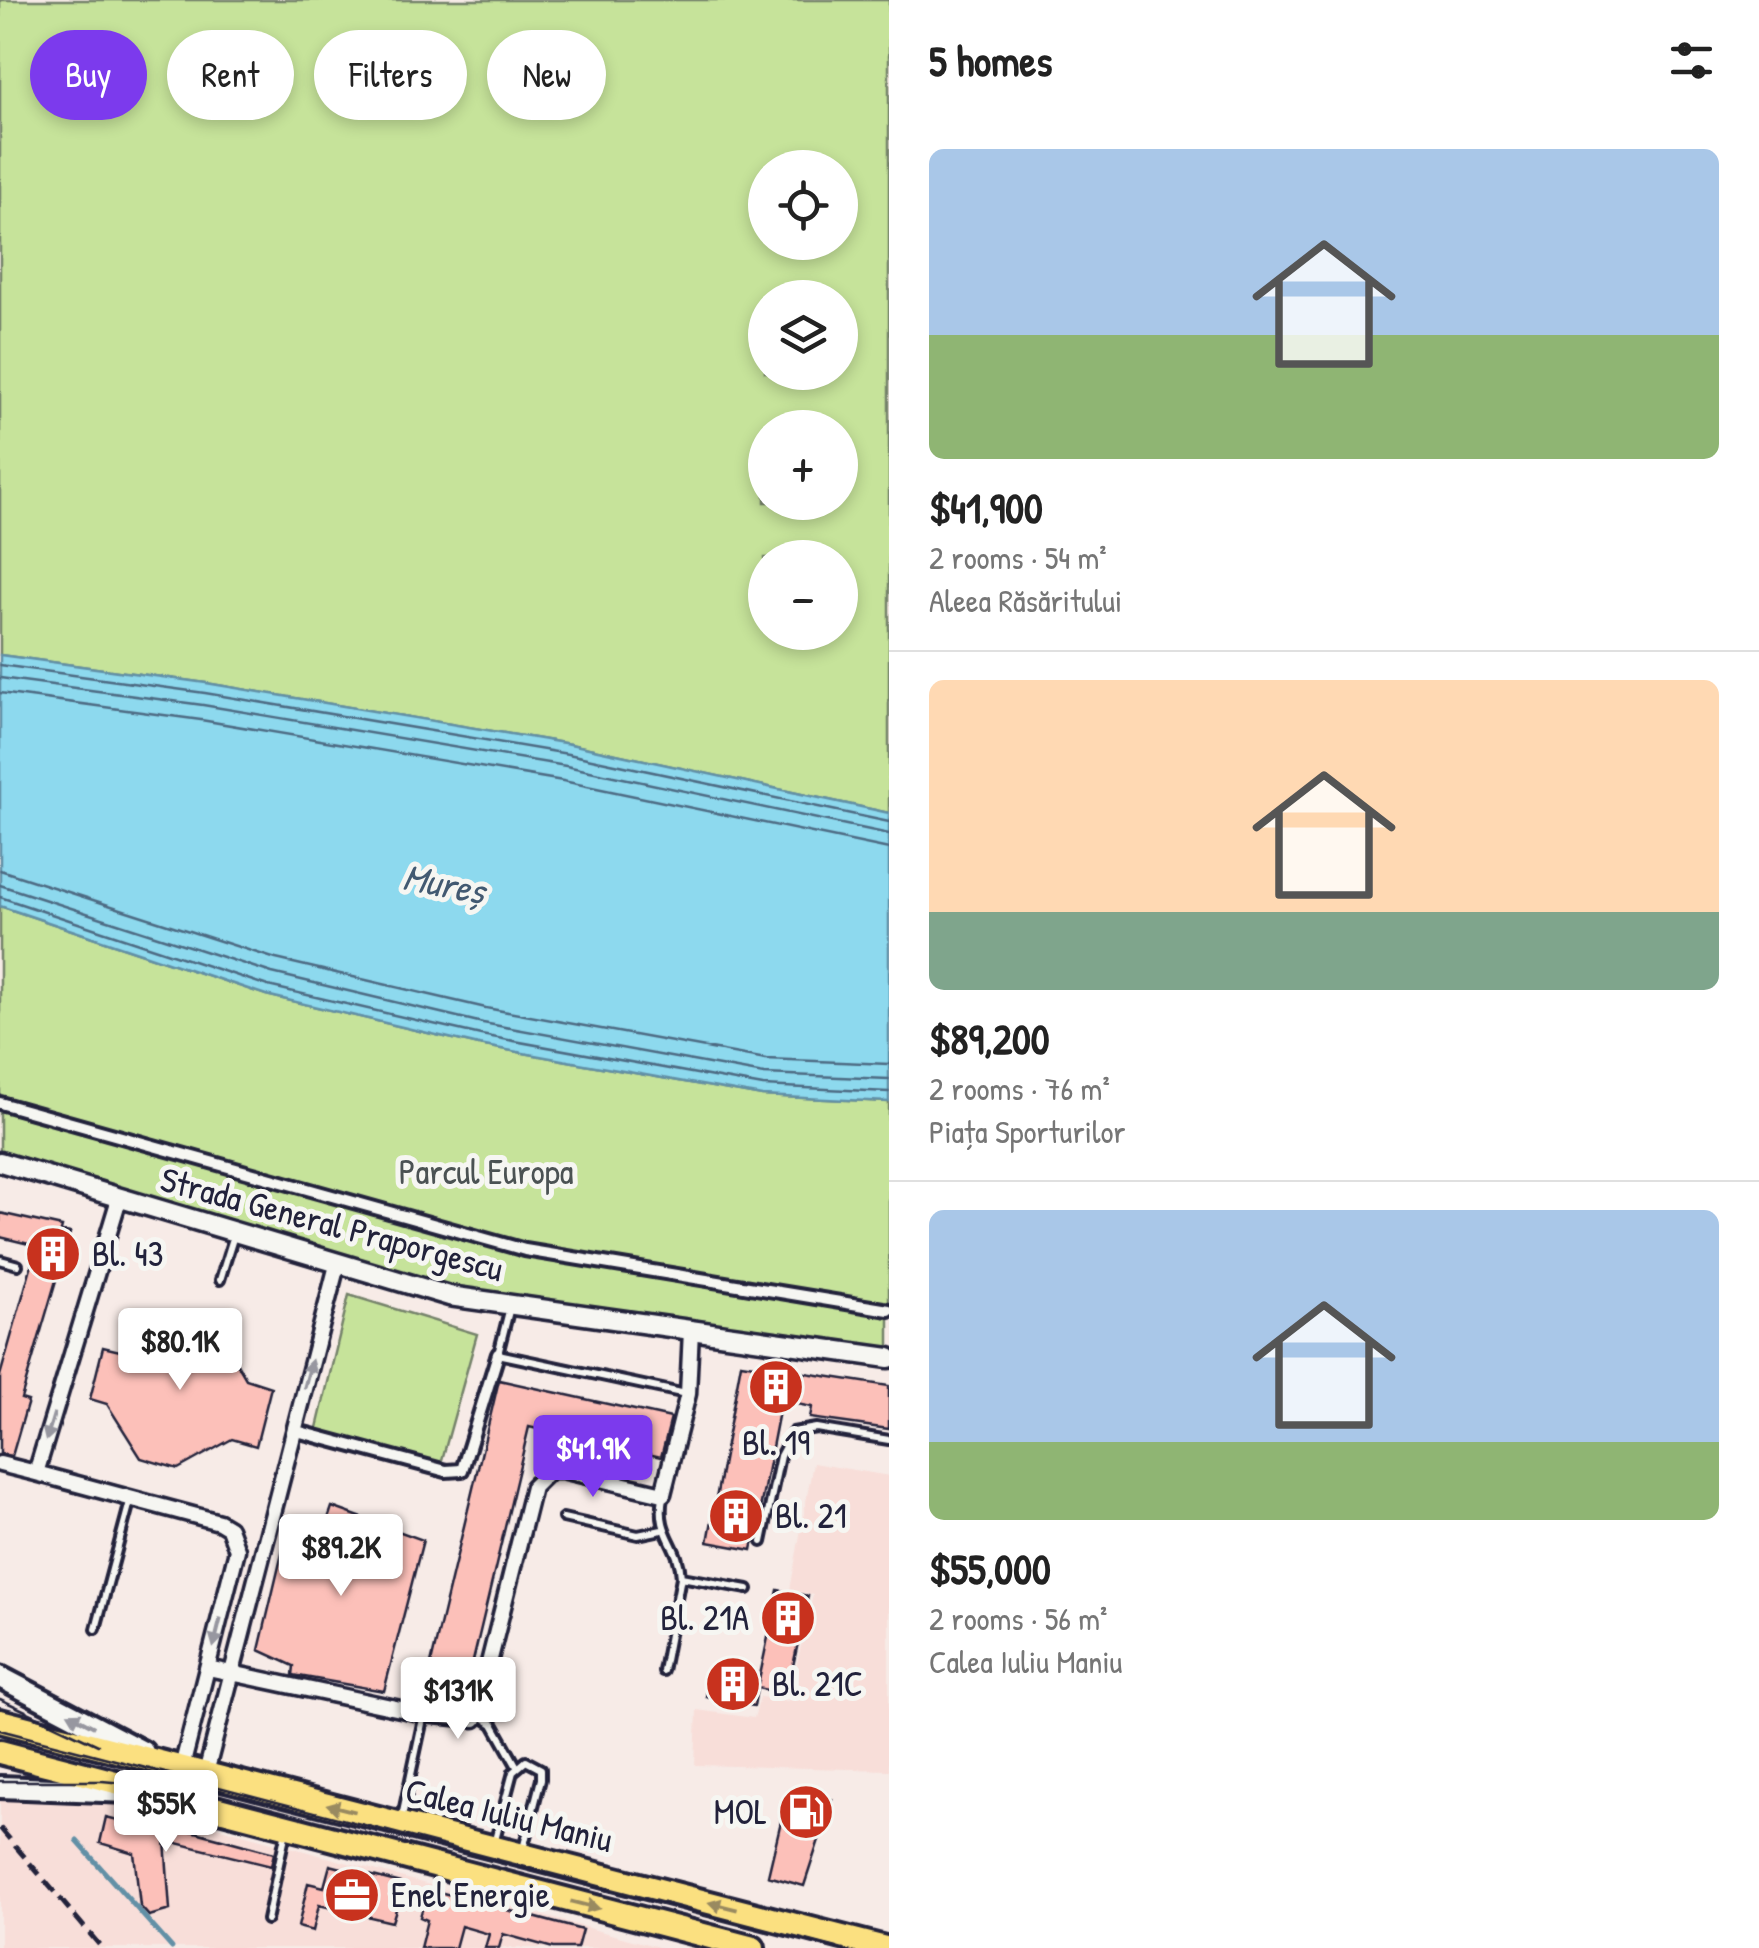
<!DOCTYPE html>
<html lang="en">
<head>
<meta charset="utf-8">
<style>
  :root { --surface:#fff; --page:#f2f2f2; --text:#222; --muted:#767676; --line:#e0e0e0; --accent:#7c3aed }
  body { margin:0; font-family:"Patrick Hand",sans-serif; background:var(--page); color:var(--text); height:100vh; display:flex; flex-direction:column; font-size:38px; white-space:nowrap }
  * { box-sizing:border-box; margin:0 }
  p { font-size:32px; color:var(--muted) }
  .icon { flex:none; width:55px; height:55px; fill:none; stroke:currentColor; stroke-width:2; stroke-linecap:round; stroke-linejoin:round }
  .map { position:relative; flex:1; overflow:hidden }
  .side { display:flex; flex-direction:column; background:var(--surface); width:870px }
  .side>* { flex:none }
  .hud { position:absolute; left:30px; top:30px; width:708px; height:90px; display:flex; gap:20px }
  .fabs { position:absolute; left:748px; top:150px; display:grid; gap:20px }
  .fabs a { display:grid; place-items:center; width:110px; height:110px; border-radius:50%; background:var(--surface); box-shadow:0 5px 15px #0003; font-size:50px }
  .price { position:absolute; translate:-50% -85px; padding:0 22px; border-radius:10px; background:#fff; color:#222; font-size:32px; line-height:65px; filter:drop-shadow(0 2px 5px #0008) }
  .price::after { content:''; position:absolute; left:50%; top:60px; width:30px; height:22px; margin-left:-15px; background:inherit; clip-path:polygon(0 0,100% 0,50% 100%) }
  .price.on { background:var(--accent); color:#fff }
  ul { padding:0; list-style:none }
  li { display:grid; align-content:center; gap:20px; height:530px; padding:0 40px }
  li+li { border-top:2px solid var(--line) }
  li span { display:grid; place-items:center; height:310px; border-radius:15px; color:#555 }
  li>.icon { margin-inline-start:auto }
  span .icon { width:180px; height:180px; fill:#fffc; stroke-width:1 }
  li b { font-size:42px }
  h2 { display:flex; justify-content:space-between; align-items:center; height:120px; padding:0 40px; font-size:42px }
  .pill { padding:0 35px; border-radius:45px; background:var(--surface); box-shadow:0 5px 15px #0003; font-size:35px; line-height:90px }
  .pill.on { background:var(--accent); color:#fff }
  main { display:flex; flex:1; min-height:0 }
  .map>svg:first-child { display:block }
  .built { fill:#f8ded9 }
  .green { fill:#c6e39a; stroke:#74826a; stroke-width:2.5; fill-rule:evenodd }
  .water { fill:#8dd9ee; stroke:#6290a6; stroke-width:2.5 }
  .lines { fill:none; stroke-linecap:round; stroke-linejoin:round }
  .shore { stroke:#4d6b83; stroke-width:2.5 }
  .stream { stroke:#6290a6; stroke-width:5 }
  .building { fill:#fcc0b9; stroke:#22223b; stroke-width:2.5 }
  .service-casing { stroke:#22223b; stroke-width:14 }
  .pedestrian-casing { stroke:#22223b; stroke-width:18 }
  .minor-casing { stroke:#22223b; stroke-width:21 }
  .tertiary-casing { stroke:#22223b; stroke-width:25 }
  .secondary-casing { stroke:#22223b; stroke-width:28 }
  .primary-casing { stroke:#22223b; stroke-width:30 }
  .service { stroke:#f6f6f2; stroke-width:6 }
  .pedestrian { stroke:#f6f6f2; stroke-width:10 }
  .minor { stroke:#f6f6f2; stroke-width:14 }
  .tertiary { stroke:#f6f6f2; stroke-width:18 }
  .secondary { stroke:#f6f6f2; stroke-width:20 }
  .primary { stroke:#fbe080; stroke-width:22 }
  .tram { stroke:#22223b; stroke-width:2.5 }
  .rail { stroke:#22223b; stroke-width:5; stroke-dasharray:15 8; stroke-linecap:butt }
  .oneway { fill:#9797a0 }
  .oneway2 { fill:#998a61 }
  .labels { text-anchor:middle; stroke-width:10; stroke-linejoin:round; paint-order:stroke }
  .park-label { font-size:35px; fill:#4b5253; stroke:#f6f6f2 }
  .street-label { font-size:35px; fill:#22223b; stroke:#f6f6f2 }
  .poi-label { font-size:35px; fill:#22223b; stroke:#f6f6f2; text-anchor:start }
  .water-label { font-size:38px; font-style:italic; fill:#425971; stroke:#f6f6f2 }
</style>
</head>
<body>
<main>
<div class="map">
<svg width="889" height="1948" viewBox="0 0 889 1948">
  <rect width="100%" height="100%" fill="#f7ebe7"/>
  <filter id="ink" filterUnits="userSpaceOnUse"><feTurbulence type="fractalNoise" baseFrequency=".01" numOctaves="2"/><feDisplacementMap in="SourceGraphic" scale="20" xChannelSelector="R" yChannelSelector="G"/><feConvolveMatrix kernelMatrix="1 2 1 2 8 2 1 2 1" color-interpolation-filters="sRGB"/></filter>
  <g filter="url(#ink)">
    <!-- built -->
    <path class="built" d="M813,1463L889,1476V1770L695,1765L697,1710L754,1718L760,1697L788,1701L813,1595L790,1590Z
      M0,1791L99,1795L662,1948H0Z"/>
    <!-- green -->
    <path class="green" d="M0,0H889V813L570,744L206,683L0,655ZM765,168H840V242H765ZM765,298H840V372H765ZM765,428H840V502H765ZM765,558H840V632H765Z
      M0,906L266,995L479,1045L762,1096L889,1102V1354L436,1287L0,1155Z
      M349,1295L477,1334L440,1467L316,1432Z"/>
    <!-- water -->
    <path class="water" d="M0,655L206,683L570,744L889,813V1102L762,1096L479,1045L266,995L0,906Z"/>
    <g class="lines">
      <!-- shore -->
      <path class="shore" d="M0,665L205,693L568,754L889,822
        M0,678L203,705L566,766L889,834
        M0,693L201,720L563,781L889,849
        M0,870L276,959L486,1008L766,1059L889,1064
        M0,885L272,973L483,1023L764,1074L889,1079
        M0,897L268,986L481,1035L763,1086L889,1092"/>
      <!-- stream -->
      <path class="stream" d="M77,1841L172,1948"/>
    </g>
    <!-- building -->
    <path class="building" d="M0,1213L62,1227L61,1231L70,1233L21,1399L28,1401L12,1456L0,1454V1376L37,1246L0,1237Z
      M177,1313L214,1324L246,1379L271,1387L256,1446L232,1439L178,1469L141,1458L107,1404L90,1399L103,1347L124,1352Z
      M741,1363L889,1386V1429L810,1418L812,1407L781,1401L752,1550L708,1542Z
      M499,1380L671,1418L661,1457L529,1427L462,1707L423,1697Z
      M332,1507L423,1540L384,1691L293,1675L294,1666L259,1650L290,1520L328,1519Z
      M778,1590L808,1596L787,1694L757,1688L754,1706L706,1697L710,1670L759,1679L758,1685Z
      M802,1793L832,1800L804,1886L768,1876L786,1800L799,1804Z
      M136,1816L274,1853L271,1866L165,1840L170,1910L149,1916L140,1906L134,1853L100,1843L106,1817L134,1824Z
      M330,1865L404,1884L392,1922L319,1905L313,1931L298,1927L308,1883L324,1887Z
      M428,1889L582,1930L577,1948H553L503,1934L499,1948H485L489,1934L461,1926L455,1948H420L427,1920L420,1917Z"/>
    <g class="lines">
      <!-- service casing -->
      <g class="service-casing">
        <path id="service" d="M0,1260L18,1265
          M220,1280L234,1235
          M510,1307L498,1354L686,1394
          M663,1497C656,1535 679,1542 681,1577L748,1589
          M563,1518L638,1535L662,1530
          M762,1542L780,1456L793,1432L816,1428L889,1440
          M96,1629L131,1498
          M663,1671L681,1577
          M479,1715L493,1724L516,1765
          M402,1817L424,1714
          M494,1844L513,1772L526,1761L541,1769V1779L523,1849
          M267,1920L286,1831"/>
      </g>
      <!-- pedestrian casing -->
      <g class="pedestrian-casing">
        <path id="pedestrian" d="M0,1103L525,1250L889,1310
          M293,1430L446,1471L462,1470L498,1354"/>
      </g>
      <!-- minor casing -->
      <g class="minor-casing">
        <path id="minor" d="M119,1199L36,1473L219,1522L229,1528L237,1550L182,1767
          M0,1464L36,1473
          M208,1668L424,1714L475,1719L533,1487L550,1470H562L663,1494L688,1394L691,1330
          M206,1773L337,1265"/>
      </g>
      <!-- tertiary casing -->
      <g class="tertiary-casing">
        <path id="tertiary" d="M0,1162L449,1296L889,1358"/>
      </g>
      <!-- secondary casing -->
      <g class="secondary-casing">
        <path id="secondary" d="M0,1677L143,1752
          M0,1787L128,1792
          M162,1795L188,1790L206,1773"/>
      </g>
      <!-- primary casing -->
      <g class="primary-casing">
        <path id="primary" d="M0,1721L885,1948
          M0,1752L753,1948"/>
      </g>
      <!-- service -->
      <use href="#service" class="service"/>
      <!-- pedestrian -->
      <use href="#pedestrian" class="pedestrian"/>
      <!-- minor -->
      <use href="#minor" class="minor"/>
      <!-- tertiary -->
      <use href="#tertiary" class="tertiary"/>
      <!-- secondary -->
      <use href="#secondary" class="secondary"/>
      <!-- primary -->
      <use href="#primary" class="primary"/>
      <!-- tram -->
      <path class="tram" d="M0,1699L98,1745
        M0,1730L837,1948
        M0,1781H102L176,1788"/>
      <!-- rail -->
      <path class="rail" d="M0,1828L102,1948"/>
    </g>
    <!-- one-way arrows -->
    <defs><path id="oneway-solid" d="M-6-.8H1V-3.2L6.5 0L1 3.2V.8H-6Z" transform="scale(2.5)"/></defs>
    <g class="oneway">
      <use href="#oneway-solid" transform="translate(308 1374) rotate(-75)"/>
      <use href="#oneway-solid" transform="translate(50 1427) rotate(107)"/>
      <use href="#oneway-solid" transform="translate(217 1633) rotate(104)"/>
      <use href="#oneway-solid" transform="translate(81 1720) rotate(-152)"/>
    </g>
    <g class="oneway2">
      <use href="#oneway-solid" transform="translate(341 1808) rotate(-166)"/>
      <use href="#oneway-solid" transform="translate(585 1905) rotate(14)"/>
      <use href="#oneway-solid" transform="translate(723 1906) rotate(-166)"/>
    </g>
  </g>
  <!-- icons -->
  <defs>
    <g id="building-disc" transform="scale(2.875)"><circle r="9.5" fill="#c8321e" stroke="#f6f6f2"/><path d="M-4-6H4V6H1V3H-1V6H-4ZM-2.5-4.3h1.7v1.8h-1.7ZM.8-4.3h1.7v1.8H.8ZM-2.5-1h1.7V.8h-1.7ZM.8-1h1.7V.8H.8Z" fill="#fff"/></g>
    <g id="fuel-disc" transform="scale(2.875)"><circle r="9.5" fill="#c8321e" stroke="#f6f6f2"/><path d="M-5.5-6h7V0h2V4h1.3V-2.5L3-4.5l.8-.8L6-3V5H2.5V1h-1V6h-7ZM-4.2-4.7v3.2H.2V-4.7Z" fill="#fff"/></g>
    <g id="office-disc" transform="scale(2.875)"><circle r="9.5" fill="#c8321e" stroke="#f6f6f2"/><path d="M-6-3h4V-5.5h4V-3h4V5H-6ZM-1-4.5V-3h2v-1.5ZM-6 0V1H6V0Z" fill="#fff"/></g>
  </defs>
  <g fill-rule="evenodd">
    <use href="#building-disc" x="53" y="1254"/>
    <use href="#building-disc" x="776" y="1387"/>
    <use href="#building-disc" x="736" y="1516"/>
    <use href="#building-disc" x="788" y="1618"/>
    <use href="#building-disc" x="733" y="1684"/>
    <use href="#fuel-disc" x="806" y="1812"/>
    <use href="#office-disc" x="352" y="1895"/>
  </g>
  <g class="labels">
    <!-- park labels -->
    <g class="park-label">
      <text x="486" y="1184">Parcul Europa</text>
    </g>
    <!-- street labels -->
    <g class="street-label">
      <text transform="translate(332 1224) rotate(15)" y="12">Strada General Praporgescu</text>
      <text transform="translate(509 1815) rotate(14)" y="12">Calea Iuliu Maniu</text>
    </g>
    <!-- poi labels -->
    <g class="poi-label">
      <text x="92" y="1266">Bl. 43</text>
      <text x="776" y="1455" text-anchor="middle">Bl. 19</text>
      <text x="775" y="1528">Bl. 21</text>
      <text x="749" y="1630" text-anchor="end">Bl. 21A</text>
      <text x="772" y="1696">Bl. 21C</text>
      <text x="767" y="1824" text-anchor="end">MOL</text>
      <text x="391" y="1907">Enel Energie</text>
    </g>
    <!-- water labels -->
    <g class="water-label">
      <text transform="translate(444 884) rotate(11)" y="13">Mureș</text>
    </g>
  </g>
</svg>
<div class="fabs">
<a><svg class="icon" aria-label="locate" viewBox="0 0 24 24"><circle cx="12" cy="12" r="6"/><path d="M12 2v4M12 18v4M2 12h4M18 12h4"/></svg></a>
<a><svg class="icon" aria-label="layers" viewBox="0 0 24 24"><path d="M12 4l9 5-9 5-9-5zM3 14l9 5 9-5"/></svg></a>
<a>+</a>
<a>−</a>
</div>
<b class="price" style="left:180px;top:1393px">$80.1K</b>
<b class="price on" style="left:593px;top:1500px">$41.9K</b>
<b class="price" style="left:341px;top:1599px">$89.2K</b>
<b class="price" style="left:458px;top:1742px">$131K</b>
<b class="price" style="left:166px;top:1855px">$55K</b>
<div class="hud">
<a class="pill on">Buy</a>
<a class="pill">Rent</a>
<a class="pill">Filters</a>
<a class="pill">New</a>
</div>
</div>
<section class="side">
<h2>5 homes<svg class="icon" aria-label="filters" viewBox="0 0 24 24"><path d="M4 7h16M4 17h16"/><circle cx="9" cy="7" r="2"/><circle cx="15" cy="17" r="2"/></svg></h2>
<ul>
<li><span style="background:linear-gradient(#a9c7e8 60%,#8fb573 0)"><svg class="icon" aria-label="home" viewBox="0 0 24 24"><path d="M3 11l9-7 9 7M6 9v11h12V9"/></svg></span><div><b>$41,900</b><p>2 rooms · 54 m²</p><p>Aleea Răsăritului</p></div></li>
<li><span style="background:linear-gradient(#ffd9b3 75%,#7fa58c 0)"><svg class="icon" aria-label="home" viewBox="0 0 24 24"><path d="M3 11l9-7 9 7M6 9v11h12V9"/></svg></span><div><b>$89,200</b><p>2 rooms · 76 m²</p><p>Piața Sporturilor</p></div></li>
<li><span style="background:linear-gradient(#a9c7e8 75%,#8fb573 0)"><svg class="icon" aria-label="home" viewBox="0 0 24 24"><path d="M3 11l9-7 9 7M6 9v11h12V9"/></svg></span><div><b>$55,000</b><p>2 rooms · 56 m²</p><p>Calea Iuliu Maniu</p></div></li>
</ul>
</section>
</main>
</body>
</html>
